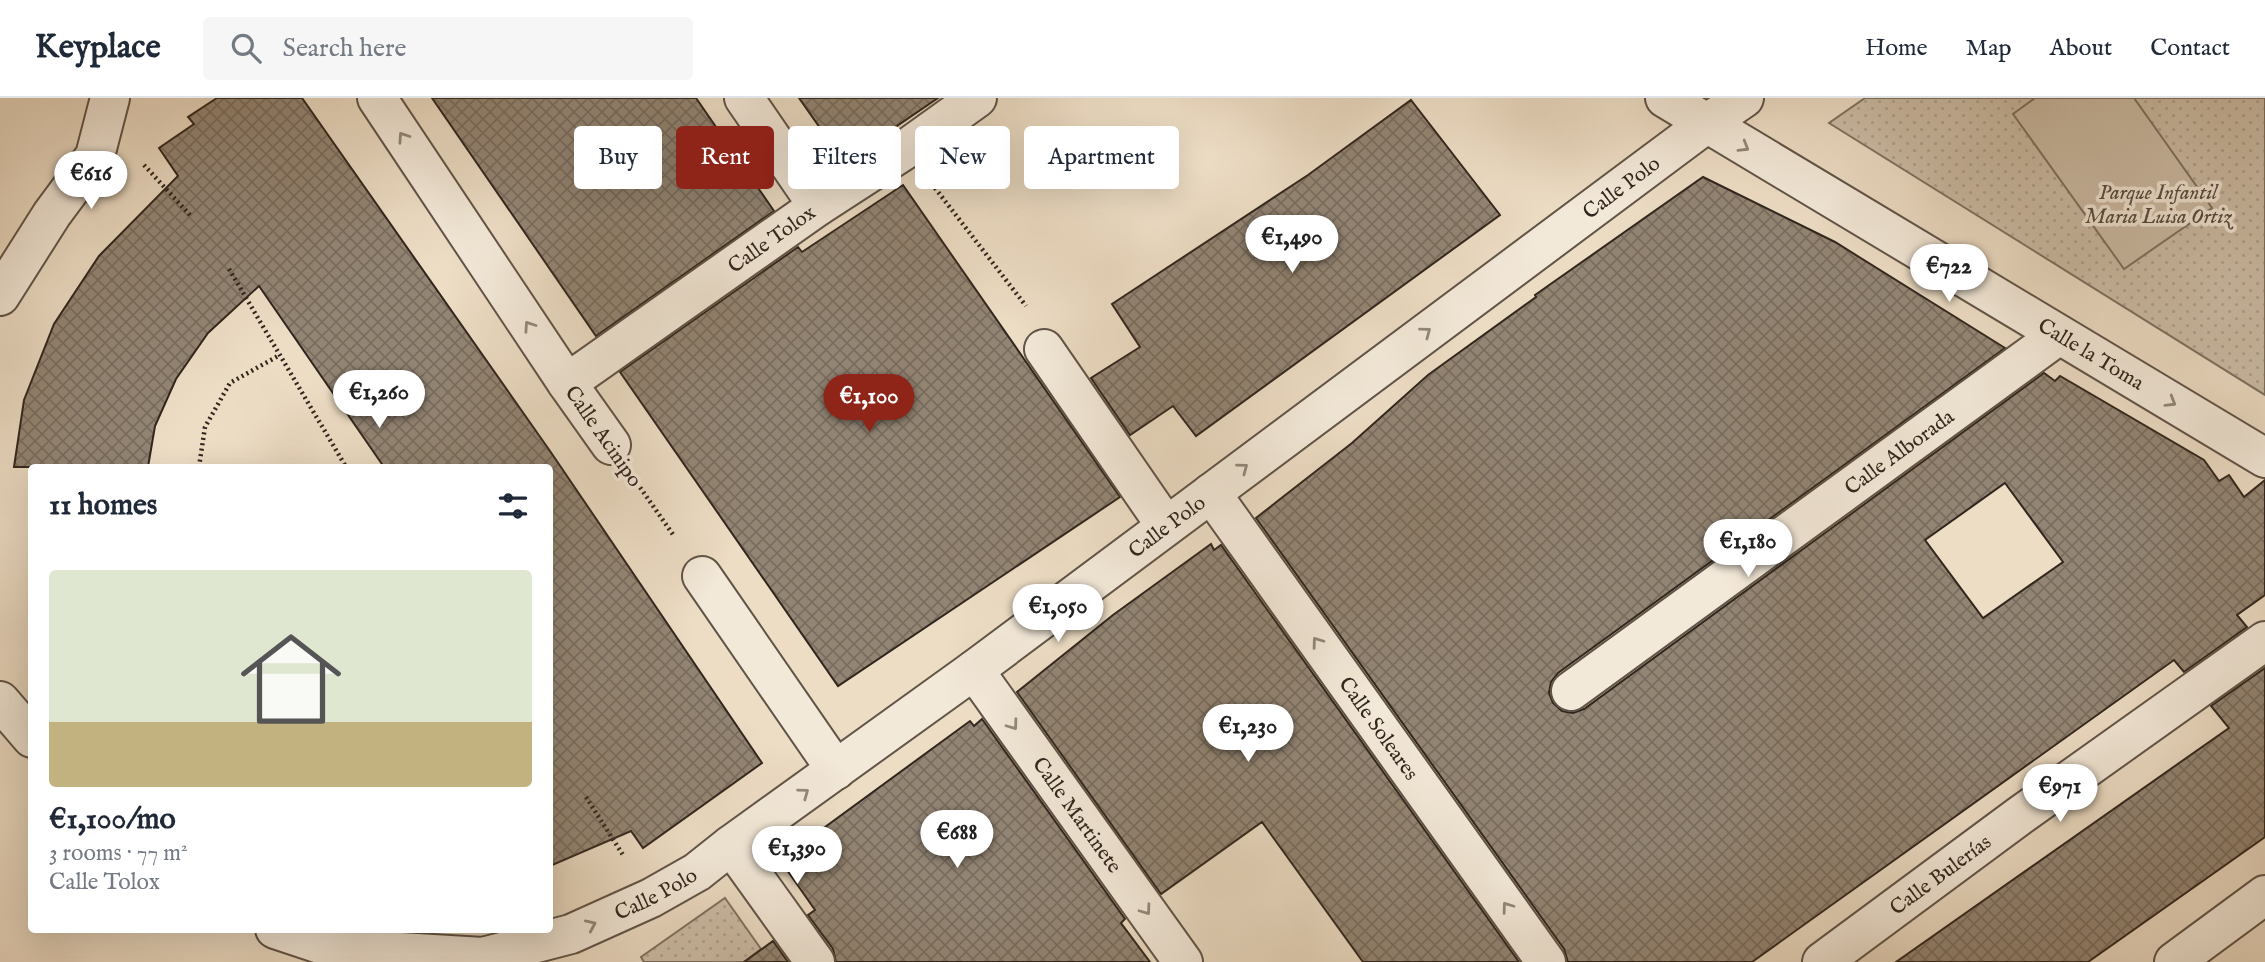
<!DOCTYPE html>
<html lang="en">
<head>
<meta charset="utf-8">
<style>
  :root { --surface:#fff; --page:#f6f6f7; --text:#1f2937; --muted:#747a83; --line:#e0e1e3; --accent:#8f2418 }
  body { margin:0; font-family:"IM FELL English",serif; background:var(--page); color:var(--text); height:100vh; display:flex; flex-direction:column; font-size:26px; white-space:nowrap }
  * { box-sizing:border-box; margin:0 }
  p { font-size:23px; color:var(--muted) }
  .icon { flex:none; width:38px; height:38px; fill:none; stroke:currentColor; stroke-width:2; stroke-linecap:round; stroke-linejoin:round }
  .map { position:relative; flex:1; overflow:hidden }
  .sheet { position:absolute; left:28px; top:366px; width:525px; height:469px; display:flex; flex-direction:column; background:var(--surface); border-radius:7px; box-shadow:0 7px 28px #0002 }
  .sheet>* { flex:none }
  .top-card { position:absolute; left:574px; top:28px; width:665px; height:63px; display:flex; gap:14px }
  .price { position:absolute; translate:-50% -60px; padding:0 16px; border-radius:24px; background:#fff; color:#222; font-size:23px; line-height:46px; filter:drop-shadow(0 2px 4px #0008) }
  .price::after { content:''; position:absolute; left:50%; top:42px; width:21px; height:16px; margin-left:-10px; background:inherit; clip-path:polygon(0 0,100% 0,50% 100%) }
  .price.current { background:var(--accent); color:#fff }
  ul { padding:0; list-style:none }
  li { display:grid; align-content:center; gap:14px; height:371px; padding:0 21px }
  li span { display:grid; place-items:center; height:217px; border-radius:7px; color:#555 }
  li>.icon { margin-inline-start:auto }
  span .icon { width:126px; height:126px; fill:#fffc; stroke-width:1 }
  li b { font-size:30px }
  h2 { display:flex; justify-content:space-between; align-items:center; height:84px; padding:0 21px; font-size:30px }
  .tag { padding:0 24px; border-radius:7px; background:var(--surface); box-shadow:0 7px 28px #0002; font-size:24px; line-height:63px }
  .tag.current { background:var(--accent); color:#fff }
  header { display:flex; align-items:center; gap:42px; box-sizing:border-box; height:98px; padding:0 35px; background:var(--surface); border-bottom:2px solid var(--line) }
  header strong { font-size:33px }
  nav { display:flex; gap:38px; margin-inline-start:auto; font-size:24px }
  .search { width:490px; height:63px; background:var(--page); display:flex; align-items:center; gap:18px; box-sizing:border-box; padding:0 24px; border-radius:7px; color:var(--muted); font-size:26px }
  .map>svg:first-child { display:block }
  .grass { fill:url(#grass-dots); stroke:#7f7262; stroke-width:2 }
  .pitch { fill:#cdbea8; stroke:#7f7262; stroke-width:2 }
  .building { fill:url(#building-cross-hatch); stroke:#31261d; stroke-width:2; fill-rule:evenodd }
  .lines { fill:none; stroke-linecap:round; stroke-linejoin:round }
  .minor-casing { stroke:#605447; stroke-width:42 }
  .path { stroke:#31261d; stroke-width:4.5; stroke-dasharray:2 3.5; stroke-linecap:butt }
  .minor { stroke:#f3e9d9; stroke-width:38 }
  .oneway { stroke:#92887b }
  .labels { text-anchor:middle; stroke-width:7; stroke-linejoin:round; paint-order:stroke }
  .street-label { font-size:21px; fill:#31261d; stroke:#f3e9d9 }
  .park-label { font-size:21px; font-style:italic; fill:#584c40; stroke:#f3e9d9 }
</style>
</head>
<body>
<header>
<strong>Keyplace</strong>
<div class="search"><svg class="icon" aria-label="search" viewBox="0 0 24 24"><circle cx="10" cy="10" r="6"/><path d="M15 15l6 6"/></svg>Search here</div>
<nav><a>Home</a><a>Map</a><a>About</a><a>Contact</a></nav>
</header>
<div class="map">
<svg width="2265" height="864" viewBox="0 0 2265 864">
  <defs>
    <pattern id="grass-dots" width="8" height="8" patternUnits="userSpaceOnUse" patternTransform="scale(1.75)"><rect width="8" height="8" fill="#cdbea8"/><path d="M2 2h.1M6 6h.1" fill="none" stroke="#b0a390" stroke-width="1.8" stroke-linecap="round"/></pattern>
    <pattern id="building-cross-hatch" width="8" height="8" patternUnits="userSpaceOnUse" patternTransform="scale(1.75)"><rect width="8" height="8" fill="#938574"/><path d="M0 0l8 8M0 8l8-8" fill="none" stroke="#796d5f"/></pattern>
  </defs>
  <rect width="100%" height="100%" fill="#edddc5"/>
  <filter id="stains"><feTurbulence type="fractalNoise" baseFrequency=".00286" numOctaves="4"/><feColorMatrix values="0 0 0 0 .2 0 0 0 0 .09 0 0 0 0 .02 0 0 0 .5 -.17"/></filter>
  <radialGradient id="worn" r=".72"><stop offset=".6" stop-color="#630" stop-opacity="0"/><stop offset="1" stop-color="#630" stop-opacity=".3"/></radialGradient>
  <!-- grass -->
  <path class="grass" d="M1865,0H2265V297L1829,25Z
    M725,800L761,851L744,864H644L641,859Z"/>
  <!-- pitch -->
  <path class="pitch" d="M2035,0H2134L2212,110L2124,171L2013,16Z"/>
  <!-- building -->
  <path class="building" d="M217,0H302L550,353L762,665L643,750L631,733L550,768V369H384L259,188L208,235L176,281L155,328L148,369H14L24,302L54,226L99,158L178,78L159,50L194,26L188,19Z
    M432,0H696L774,113L596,238Z
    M799,0H938L844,64Z
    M1411,2L1500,117L1196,338L1173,308L1130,337L1091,280L1140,249L1112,206L1308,77Z
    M1703,79L1835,144L2005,250L1558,575L1551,584L1549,595L1553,605L1562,613L1573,615L1584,611L2044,275L2055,283L2060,278L2204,362L2219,383L2229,377L2244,399L2265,382V497L2237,517L2247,529L2184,574L2174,562L1752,864H1568L1564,851L1256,420L1352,345L1428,277L1536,199L1535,197ZM2005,385L2063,464L1983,520L1925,442Z
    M903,87L1120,399L838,588L620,274L798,149L802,154Z
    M1211,446L1214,452L1221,447L1519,864H1363L1262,724L1161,796L1017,594L1113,517Z
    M2265,570V739L2088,864H1896L2229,630L2211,608Z
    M982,621L1125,821L1121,825L1150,864H836L833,851L808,817L815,812L780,762L970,623L974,628Z
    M773,843L788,864H744Z"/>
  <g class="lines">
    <!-- minor casing -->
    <g class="minor-casing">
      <g id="minor">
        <path d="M377,0L567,285L611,347"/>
        <path d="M744,0L818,108"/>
        <path id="s1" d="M1665,0L2265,360"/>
        <path d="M0,198L52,116L95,58L110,0"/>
        <path d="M1044,251L1166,428"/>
        <path id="s2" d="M567,285L818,108L906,51L977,0"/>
        <path id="s3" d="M1211,395L1546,864"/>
        <path d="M702,478L836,672"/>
        <path id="s4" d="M974,572L1183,864"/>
        <path id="s5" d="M1571,593L2059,237"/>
        <path d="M0,603L32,640"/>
        <path d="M731,747L815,864"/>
        <path d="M275,831L332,850L343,864"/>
        <path id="s6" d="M332,850L483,859L571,836L651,800L697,774L731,747L974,572L1706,26L1744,0"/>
        <path id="s7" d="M1822,864L2022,716L2265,543"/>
        <path d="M2174,864L2265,797"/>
      </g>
    </g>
    <!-- path -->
    <path class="path" d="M144,67L190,117
      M935,90L1026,208
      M229,171L346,369
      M199,369L205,329L230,285L278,258
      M637,385L674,438
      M586,699L623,757"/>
    <!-- minor -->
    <use href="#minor" class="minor"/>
  </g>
  <!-- one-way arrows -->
  <defs><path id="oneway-chevron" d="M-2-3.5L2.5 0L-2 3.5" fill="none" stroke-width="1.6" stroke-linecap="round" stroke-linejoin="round" transform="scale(1.75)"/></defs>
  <g class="oneway">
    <use href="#oneway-chevron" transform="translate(403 39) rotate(-124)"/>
    <use href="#oneway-chevron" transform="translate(1744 49) rotate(31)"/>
    <use href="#oneway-chevron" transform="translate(529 228) rotate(-124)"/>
    <use href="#oneway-chevron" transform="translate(1426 234) rotate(-37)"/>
    <use href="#oneway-chevron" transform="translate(2171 304) rotate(31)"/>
    <use href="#oneway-chevron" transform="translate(1243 370) rotate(-37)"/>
    <use href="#oneway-chevron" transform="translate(1317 544) rotate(-126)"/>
    <use href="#oneway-chevron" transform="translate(1013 627) rotate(54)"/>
    <use href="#oneway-chevron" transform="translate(804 695) rotate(-36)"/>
    <use href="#oneway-chevron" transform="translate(1507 809) rotate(-126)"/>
    <use href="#oneway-chevron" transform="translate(1146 812) rotate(54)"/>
    <use href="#oneway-chevron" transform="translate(591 827) rotate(-24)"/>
  </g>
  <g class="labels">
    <!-- street labels -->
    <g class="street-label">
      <text dy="7" stroke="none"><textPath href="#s6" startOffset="1533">Calle Polo</textPath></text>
      <text dy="7" stroke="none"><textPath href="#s2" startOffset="250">Calle Tolox</textPath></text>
      <text dy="7" stroke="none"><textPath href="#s1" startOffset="497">Calle la Toma</textPath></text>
      <text transform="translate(604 338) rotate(55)" y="7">Calle Acinipo</text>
      <text dy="7" stroke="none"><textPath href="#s5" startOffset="406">Calle Alborada</textPath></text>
      <text dy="7" stroke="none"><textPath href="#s6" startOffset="966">Calle Polo</textPath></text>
      <text dy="7" stroke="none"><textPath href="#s3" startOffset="289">Calle Soleares</textPath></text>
      <text dy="7" stroke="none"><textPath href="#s4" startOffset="178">Calle Martinete</textPath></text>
      <text dy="7" stroke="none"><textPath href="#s7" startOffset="147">Calle Bulerías</textPath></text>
      <text dy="7" stroke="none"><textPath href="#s6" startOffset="336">Calle Polo</textPath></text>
    </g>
    <!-- park labels -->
    <g class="park-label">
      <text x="2158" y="101">Parque Infantil<tspan x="2158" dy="24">Maria Luisa Ortiz</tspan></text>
    </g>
  </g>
  <rect width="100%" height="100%" filter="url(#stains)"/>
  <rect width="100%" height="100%" fill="url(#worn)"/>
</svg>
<b class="price" style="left:91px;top:113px">€616</b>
<b class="price" style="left:1292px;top:177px">€1,490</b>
<b class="price" style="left:1949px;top:206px">€722</b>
<b class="price" style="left:379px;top:332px">€1,260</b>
<b class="price current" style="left:869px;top:336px">€1,100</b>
<b class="price" style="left:1748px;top:481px">€1,180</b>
<b class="price" style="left:1058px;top:546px">€1,050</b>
<b class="price" style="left:1248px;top:666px">€1,230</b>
<b class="price" style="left:2060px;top:726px">€971</b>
<b class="price" style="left:957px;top:772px">€688</b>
<b class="price" style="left:797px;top:788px">€1,390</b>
<div class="top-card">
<a class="tag">Buy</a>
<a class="tag current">Rent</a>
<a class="tag">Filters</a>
<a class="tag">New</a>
<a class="tag">Apartment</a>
</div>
<section class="sheet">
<h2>11 homes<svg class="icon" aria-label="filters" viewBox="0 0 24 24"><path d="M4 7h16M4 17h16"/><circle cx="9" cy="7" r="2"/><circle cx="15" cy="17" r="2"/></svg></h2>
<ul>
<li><span style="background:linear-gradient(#dfe7d0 70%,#c2b280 0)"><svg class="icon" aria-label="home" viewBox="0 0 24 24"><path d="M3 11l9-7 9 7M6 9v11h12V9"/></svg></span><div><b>€1,100/mo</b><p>3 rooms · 77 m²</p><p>Calle Tolox</p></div></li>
</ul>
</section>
</div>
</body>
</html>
